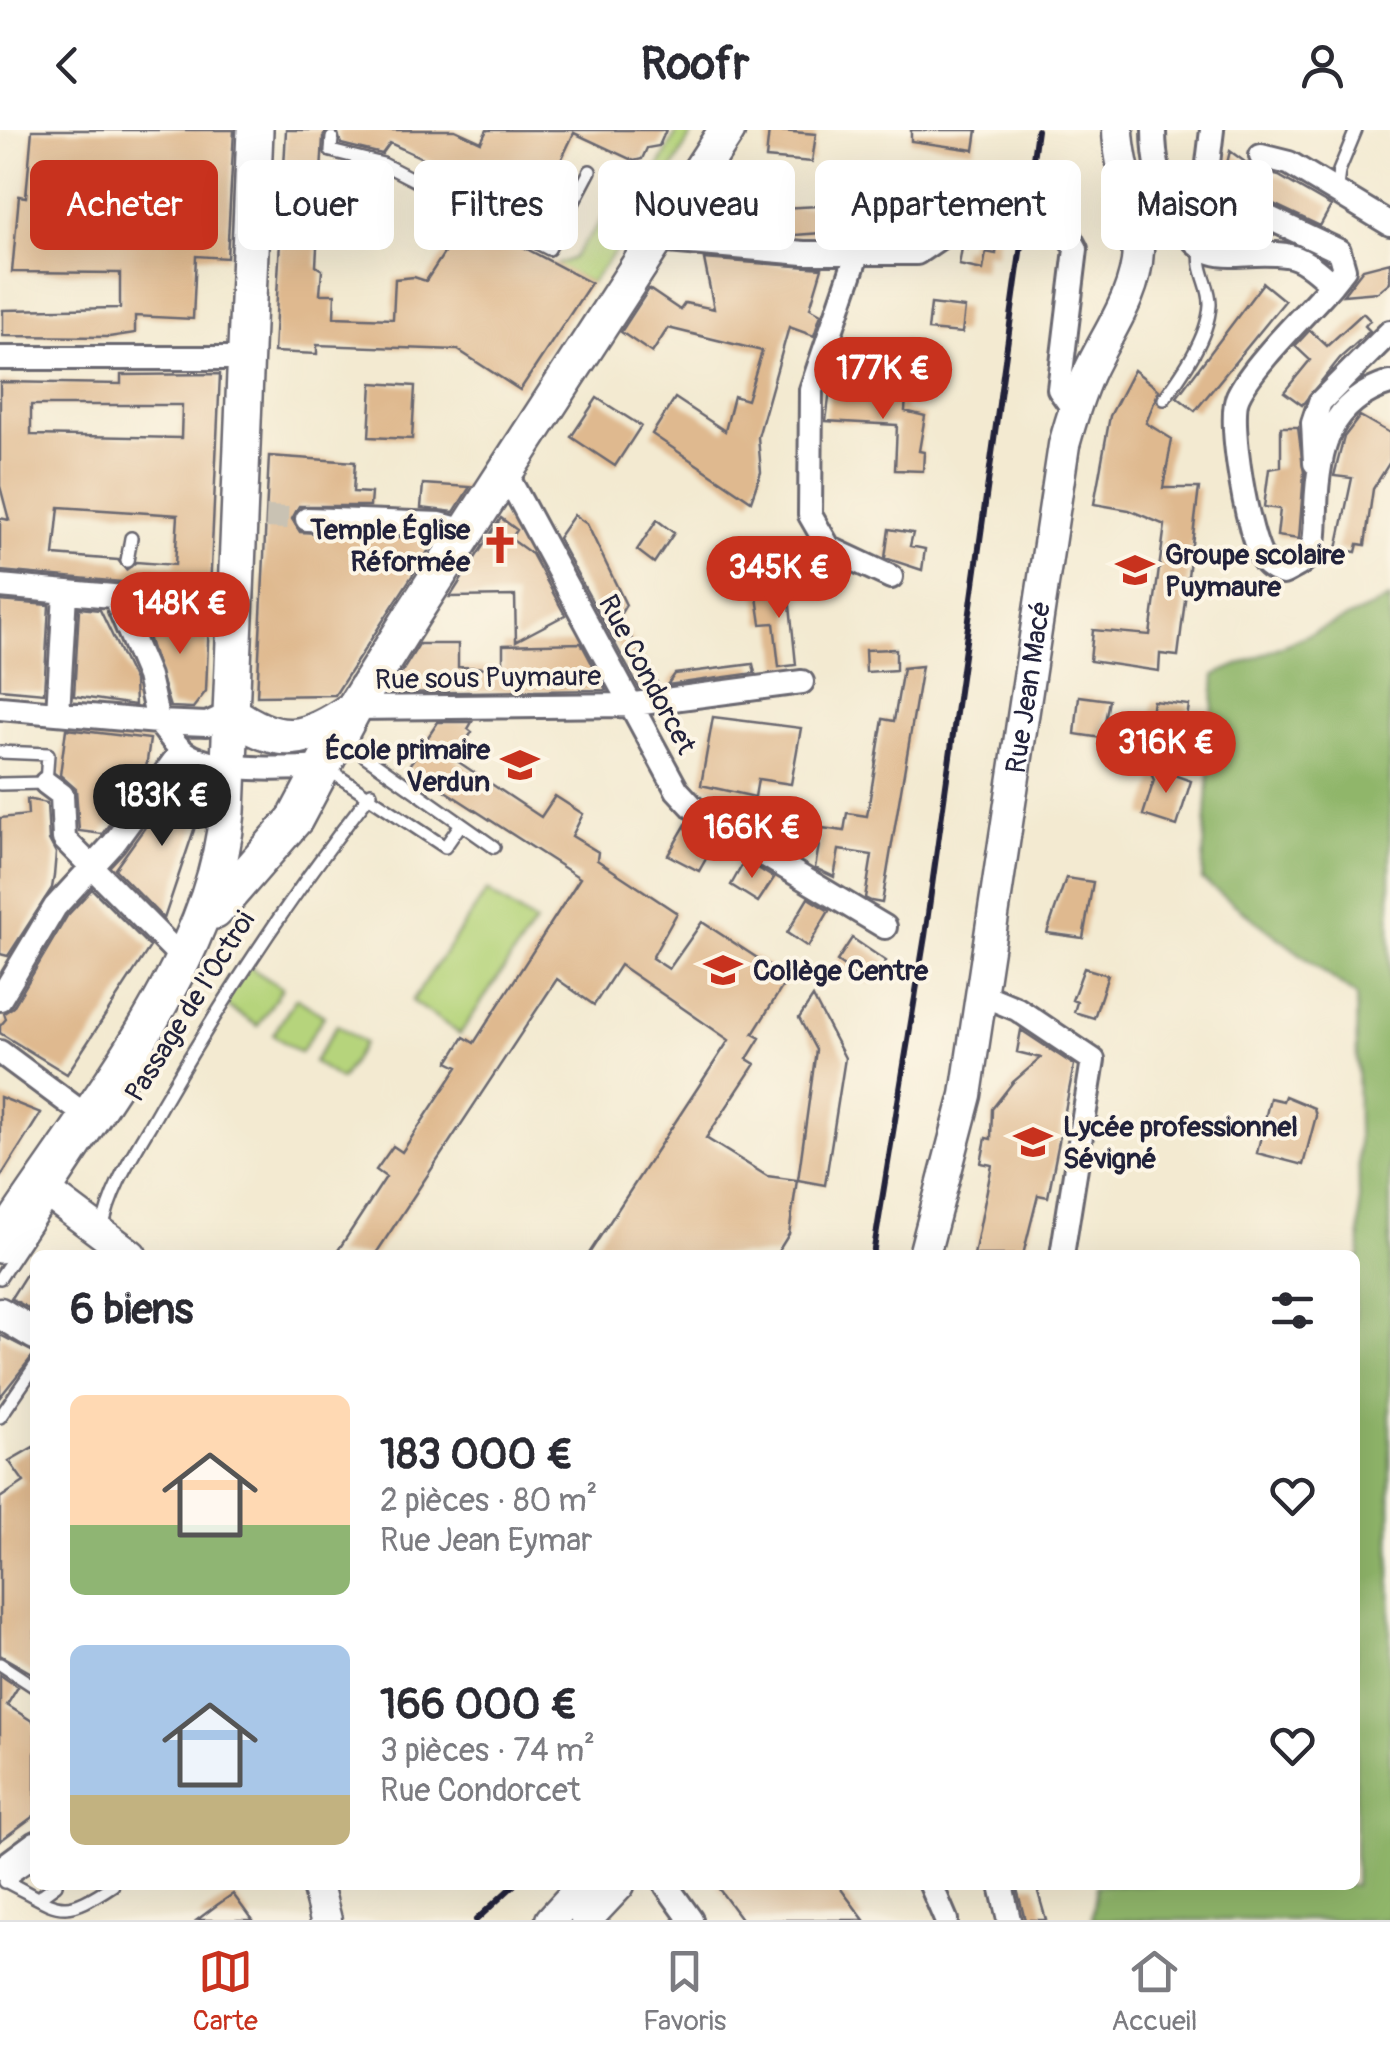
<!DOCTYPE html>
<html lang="fr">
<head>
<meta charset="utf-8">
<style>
  :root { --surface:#fff; --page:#f7f7f7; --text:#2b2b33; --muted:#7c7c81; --line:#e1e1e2; --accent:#c8321e }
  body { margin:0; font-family:Pangolin,sans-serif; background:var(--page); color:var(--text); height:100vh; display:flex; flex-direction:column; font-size:38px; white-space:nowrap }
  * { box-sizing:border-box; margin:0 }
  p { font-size:32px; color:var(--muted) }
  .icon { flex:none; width:55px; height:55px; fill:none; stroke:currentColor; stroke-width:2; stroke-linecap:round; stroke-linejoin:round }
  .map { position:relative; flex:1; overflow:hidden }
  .details { position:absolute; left:30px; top:1120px; width:1330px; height:640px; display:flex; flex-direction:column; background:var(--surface); border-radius:15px; box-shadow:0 10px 40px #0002 }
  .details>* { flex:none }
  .guide { position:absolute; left:30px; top:30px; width:1330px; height:90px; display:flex; gap:20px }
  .price { position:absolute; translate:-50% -85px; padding:0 22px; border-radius:35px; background:var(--accent); color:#fff; font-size:32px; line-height:65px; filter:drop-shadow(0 2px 5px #0008) }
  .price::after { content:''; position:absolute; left:50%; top:60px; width:30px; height:22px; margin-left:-15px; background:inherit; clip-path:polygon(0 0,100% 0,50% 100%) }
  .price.selected { background:#222; color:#fff }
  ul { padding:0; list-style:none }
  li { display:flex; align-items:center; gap:30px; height:250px; padding:0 40px }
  li span { display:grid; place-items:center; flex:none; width:280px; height:200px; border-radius:15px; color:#555 }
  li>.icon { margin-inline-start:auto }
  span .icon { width:120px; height:120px; fill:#fffc; stroke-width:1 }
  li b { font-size:42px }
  h2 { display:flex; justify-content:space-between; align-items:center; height:120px; padding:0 40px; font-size:42px }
  .chip { padding:0 35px; border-radius:15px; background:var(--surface); box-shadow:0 10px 40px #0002; font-size:35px; line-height:90px }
  .chip.selected { background:var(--accent); color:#fff }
  header { display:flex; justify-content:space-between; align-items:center; height:130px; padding:0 40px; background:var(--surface); font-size:45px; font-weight:700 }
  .menu { display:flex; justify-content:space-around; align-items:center; height:140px; border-top:2px solid var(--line); background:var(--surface); font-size:28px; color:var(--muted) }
  .menu a { display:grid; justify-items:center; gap:5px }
  .menu .selected { color:var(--accent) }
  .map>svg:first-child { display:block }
  .green { fill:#b6d47b; stroke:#6c7b5b; stroke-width:2.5 }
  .forest { fill:#90b66b; stroke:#596c53; stroke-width:2.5 }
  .building { fill:#dfb98f; fill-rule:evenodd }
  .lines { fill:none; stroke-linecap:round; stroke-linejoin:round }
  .street-tunnel { stroke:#c9c2b3; stroke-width:22; stroke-dasharray:22 11; stroke-linecap:butt }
  .lane-casing { stroke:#6b6870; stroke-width:16 }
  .street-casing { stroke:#6b6870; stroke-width:28 }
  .secondary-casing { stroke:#6b6870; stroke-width:35 }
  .primary-casing { stroke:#6b6870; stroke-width:40 }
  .lane { stroke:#fff; stroke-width:11 }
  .street { stroke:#fff; stroke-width:22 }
  .secondary { stroke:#fff; stroke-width:30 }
  .primary { stroke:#fff; stroke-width:35 }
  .rail { stroke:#22223b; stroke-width:6 }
  .labels { text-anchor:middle; stroke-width:8; stroke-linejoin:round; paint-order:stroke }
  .poi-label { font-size:28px; font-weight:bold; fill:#22223b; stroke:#fcf5e5; text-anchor:start }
  .street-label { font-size:28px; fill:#22223b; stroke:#fcf5e5 }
</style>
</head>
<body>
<header><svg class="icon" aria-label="back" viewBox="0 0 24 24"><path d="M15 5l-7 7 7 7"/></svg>Roofr<svg class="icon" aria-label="person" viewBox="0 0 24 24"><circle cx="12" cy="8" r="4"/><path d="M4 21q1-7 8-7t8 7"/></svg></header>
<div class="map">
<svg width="1390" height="1790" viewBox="0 0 1390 1790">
  <rect width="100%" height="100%" fill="#fcf5e5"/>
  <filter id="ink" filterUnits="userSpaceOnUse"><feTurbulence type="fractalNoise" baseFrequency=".01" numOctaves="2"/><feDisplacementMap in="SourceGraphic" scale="20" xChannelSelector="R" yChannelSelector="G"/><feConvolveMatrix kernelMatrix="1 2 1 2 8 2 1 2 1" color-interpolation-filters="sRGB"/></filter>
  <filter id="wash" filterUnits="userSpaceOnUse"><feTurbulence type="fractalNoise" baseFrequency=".0048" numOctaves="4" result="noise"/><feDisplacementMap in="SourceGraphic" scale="40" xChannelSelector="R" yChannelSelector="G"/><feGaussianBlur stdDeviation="2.25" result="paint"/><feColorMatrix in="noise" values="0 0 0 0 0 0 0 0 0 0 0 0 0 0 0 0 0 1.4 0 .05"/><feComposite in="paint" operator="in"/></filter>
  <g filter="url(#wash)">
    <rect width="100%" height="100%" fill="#f3ead1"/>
    <!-- green -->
    <path class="green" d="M678,0H694L655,70L591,153L554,136L573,128L618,68L632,64L657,40Z
      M487,761L535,793L460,904L412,871Z
      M243,833L282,858L258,896L219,871Z
      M296,868L324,886L300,923L273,905Z
      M337,895L364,913L341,950L314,932Z"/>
    <!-- forest -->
    <path class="forest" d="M1390,469V1790H1092L1097,1755H1355V1129L1360,1128L1356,866L1202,750L1215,545Z"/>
    <g id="blocks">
      <!-- building -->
      <path class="building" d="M32,0H234L227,128L196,126L193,189L135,186V203L109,207L3,206V180L120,178V143L12,142L19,66L26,67Z
        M286,0H327L323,7L316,136L322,140L320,164H335L334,187L393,189L395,149L414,147L426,151L459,100L455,97L461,84L591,153L520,260L458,220L317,215V224L274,222Z
        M337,0H455L481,12L487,0H666L659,16L647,18L642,29L634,31L574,3L529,98L469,68L476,53L390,13L382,24L341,14Z
        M769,0L816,4L812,32L766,28Z
        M911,0H977L974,20L911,11Z
        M1230,21L1256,40L1279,46L1331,76L1320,96L1223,50Z
        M914,62L917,105L871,108L870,93L885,74H895V63Z
        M819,76L821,103L782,106L781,78Z
        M973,103L998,108L996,124L986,122L983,140L959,135L962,118L968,119Z
        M704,129L822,138L810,178L821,184L814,206L789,197L758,307L761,342L751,371L652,304L675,268L725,301L734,266L747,270L762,221L668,198L652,223L621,202L649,159L680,180L685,173L714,179Z
        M1390,132V152L1378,162L1343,165L1363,139Z
        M1263,153L1285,171L1195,281L1177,267Z
        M931,174L965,178L962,203L928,200Z
        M1363,183L1370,190L1365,196L1370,201L1340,228L1302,275L1284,262L1310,230L1295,216L1310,200L1327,216Z
        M903,211L929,220L918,248L893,238Z
        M1134,240L1159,260L1146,293L1172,309L1163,358H1199L1178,526L1160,524L1159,541L1090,531L1093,500L1150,505L1165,395L1129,380L1094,374L1110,286Z
        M220,244L210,460L0,441V388L9,390L0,356V252L121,254V245ZM31,275H182L181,308L31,305ZM59,377L178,385L175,435L136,432L126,440L118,430L54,425Z
        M372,253L415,256L412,309L369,307Z
        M830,260L906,267L905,281L925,286L919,321L924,322L923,341L895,340L897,295L826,291Z
        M597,268L641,296L615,336L571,307Z
        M1360,286L1390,303V332L1373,359L1365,415L1358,414L1356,422L1337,419L1352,348L1334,346L1344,307Z
        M1281,297H1298L1304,343L1299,409L1277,406L1280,379L1264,377L1269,339L1281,337Z
        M269,326L355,332L353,362L371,363L370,376H299L292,389L300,402L436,409L335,565L257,566Z
        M423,354L470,357L454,382L421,378Z
        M574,385L587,394L626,475L619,486L659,556L639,558L558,408Z
        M501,388L517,400L511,409L532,424L565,485L516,511L515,466L450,467Z
        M657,390L674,403L654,433L637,420Z
        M889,399L913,403L910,416L925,419L922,440L885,428Z
        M788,455L796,535L779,537L774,493L761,494L756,460Z
        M0,471L49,475L44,563L0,559Z
        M79,478L100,480L134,551L135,575L74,566Z
        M141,484L209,490L206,561L193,578L170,577Z
        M581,513L606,560L389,563L419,514H458V537L503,538V515Z
        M896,519V540L866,542L865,520Z
        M753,534L755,543L667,555L675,544Z
        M922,536L882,773L871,771L865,768L872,725L839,720L834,747L815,738L822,698L844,701L847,683L867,686L883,589L894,591L903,538Z
        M1079,566L1109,570L1102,608L1075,604Z
        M1153,571L1189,575L1186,595L1150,589Z
        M713,587L801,598L791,654L758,649L755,667L701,655Z
        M438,592H472L468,599L472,602L454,629L541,687L555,666L583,684L572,706L598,722L597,730L677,783L652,828L669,839L702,792L788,848L753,904L760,908L747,929L755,934L706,1008L767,1046L797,1050L789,1104L776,1125H588L729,910L620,835L594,875L557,849L375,1125H335L386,1047L376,1040L393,1016L402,1022L458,937L448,932L464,907L474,913L580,748L408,637Z
        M66,599L150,609L145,646L102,704L79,701L76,659L60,645Z
        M1164,632L1171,644L1191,651L1177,696L1143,685L1154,650L1149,639Z
        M176,654L201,662L199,685L164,789L115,739Z
        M27,669L47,673L49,710L56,723L54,746L52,758L8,826L0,824V688L28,685Z
        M686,694L715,713L699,741L668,725Z
        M745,730L774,748L758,772L731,755Z
        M1066,748L1093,752L1083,808L1047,803Z
        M92,759L150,817L67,944L0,903V896L6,889L4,883L13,877L67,786Z
        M808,768L829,781L808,817L787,803Z
        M852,808L886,831L870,854L837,831Z
        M1084,838L1108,845L1094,888L1074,882L1077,872L1072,870Z
        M813,867L845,928L825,1055L798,1050L816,920L799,888Z
        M1021,900L1074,935L1048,1067L1038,1065L1023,1125H974L992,1035L981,1033L986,1008L991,1009L992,979L1013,952L1041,928L1017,922Z
        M1285,966L1314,978L1316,986L1303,1035L1257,1023L1270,968L1283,971Z
        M0,967L41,983L0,1048Z
        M35,1130V1182L11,1168Z
        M0,1205L35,1223L0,1267Z
        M35,1316V1545L0,1525V1368L24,1352L9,1331Z
        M0,1545L18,1557L7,1575L35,1593V1685L0,1711Z
        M716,1755H838L864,1790H742Z
        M1016,1755H1036L1046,1790H1025Z
        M233,1764L252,1790H197L217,1775Z"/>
    </g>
  </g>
  <g filter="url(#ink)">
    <use href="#blocks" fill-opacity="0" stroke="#6b6870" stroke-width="2.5"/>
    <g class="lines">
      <!-- street-tunnel -->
      <path class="street-tunnel" d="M266,387L307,389"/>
      <!-- lane casing -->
      <g class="lane-casing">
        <path id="lane" d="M332,8L331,21L383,34L549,119L590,41
          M1336,64L1339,41L1356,0
          M1164,269C1182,244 1208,208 1210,175C1211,156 1197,141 1201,120
          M127,431L131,408
          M0,622L48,624L46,653L0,654
          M365,626L494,717
          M326,638L445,717L461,694
          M102,1101C110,1055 139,1016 161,976C224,867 293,762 371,663
          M0,1148L141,935
          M0,1287L35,1236
          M0,1534L35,1557
          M4,1752L35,1731
          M7,1752C60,1779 60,1790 113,1755
          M38,1768L56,1755"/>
      </g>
      <!-- street casing -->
      <g class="street-casing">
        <path id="street" d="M1154,0C1154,31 1160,55 1174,82C1207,145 1231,118 1286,125C1305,128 1319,143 1332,154C1307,183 1253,234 1238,266C1227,289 1248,410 1264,431C1269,438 1275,440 1283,443C1292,438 1303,434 1309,425C1317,412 1315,394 1316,378C1318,319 1329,271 1390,253
          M1212,0L1206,50L1212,61L1339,121L1344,139L1332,154
          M1261,26L1289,33L1390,94
          M1037,76L1062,93L1076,119L1059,259L1074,280
          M656,110L804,123H917L976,83L997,80
          M858,122L811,260L810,385L829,418L891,447
          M0,228H246
          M1315,333L1313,293L1320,272L1390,202
          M505,342L677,660L703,688L885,797
          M307,389L440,394L466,401
          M0,456L236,477
          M115,468L148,546L158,592L207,594L231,583
          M0,578L158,592C166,601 174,614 184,622C212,643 289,639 324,637
          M354,578L627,575L802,552
          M58,583L65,463
          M46,653L62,665L64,709L183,829
          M981,864L1017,879L1093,930L1062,1125
          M0,869L55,777L114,713L182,620
          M0,922L85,985
          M0,1739L35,1713
          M666,1755L691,1790
          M931,1755L946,1790
          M1001,1755L1009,1790"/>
      </g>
      <!-- secondary casing -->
      <g class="secondary-casing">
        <g id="secondary">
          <path d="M39,1056L131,1125"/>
          <path id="s1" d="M924,1125L966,965L1064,315C1071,290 1078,266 1089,242C1107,203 1136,166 1138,121C1139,81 1119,42 1118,0"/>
          <path d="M0,1183L35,1204"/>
          <path d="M317,1755L326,1790"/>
          <path d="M551,1790L583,1755"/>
          <path d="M586,1790L619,1755"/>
        </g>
      </g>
      <!-- primary casing -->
      <g class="primary-casing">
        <path id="primary" d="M231,583C280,618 306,612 353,579
          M215,781L295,689L354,578L413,484L727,0
          M0,1115C81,990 215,833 227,682L255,0"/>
      </g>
      <!-- lane -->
      <use href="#lane" class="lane"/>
      <!-- street -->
      <use href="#street" class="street"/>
      <!-- secondary -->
      <use href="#secondary" class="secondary"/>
      <!-- primary -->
      <use href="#primary" class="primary"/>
      <!-- rail -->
      <path class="rail" d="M873,1125L925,806L1037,0
        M476,1790L514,1755"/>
    </g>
  </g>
  <!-- icons -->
  <defs>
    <g id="church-bare" transform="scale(3)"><path d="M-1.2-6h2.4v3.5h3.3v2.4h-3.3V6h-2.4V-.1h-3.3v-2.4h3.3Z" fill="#c8321e" stroke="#fcf5e5" stroke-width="2.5" paint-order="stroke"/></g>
    <g id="school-bare" transform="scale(3)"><path d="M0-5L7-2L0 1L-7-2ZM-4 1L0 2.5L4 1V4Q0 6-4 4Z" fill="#c8321e" stroke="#fcf5e5" stroke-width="2.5" paint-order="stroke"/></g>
  </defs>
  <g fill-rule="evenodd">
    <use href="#church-bare" x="500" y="415"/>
    <use href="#school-bare" x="1135" y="440"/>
    <use href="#school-bare" x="520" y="635"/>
    <use href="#school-bare" x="723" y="840"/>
    <use href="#school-bare" x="1033" y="1012"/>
  </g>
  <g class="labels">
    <!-- poi labels -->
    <g class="poi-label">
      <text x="470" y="409" text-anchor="end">Temple Église<tspan x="470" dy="32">Réformée</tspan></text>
      <text x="1165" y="434">Groupe scolaire<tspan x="1165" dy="32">Puymaure</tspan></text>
      <text x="490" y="629" text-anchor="end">École primaire<tspan x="490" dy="32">Verdun</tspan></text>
      <text x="753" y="850">Collège Centre</text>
      <text x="1063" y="1006">Lycée professionnel<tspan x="1063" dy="32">Sévigné</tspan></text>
    </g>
    <!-- street labels -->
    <g class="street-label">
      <text transform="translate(648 544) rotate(62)" y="10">Rue Condorcet</text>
      <text transform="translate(488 547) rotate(-1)" y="10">Rue sous Puymaure</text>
      <text dy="10" stroke="none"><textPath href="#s1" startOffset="578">Rue Jean Macé</textPath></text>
      <text transform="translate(189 876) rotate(-58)" y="10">Passage de l'Octroi</text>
    </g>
  </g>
</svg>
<b class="price" style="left:883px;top:292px">177K €</b>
<b class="price" style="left:779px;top:491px">345K €</b>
<b class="price" style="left:180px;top:527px">148K €</b>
<b class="price" style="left:1166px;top:666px">316K €</b>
<b class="price selected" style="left:162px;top:719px">183K €</b>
<b class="price" style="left:752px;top:751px">166K €</b>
<div class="guide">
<a class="chip selected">Acheter</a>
<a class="chip">Louer</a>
<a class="chip">Filtres</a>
<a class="chip">Nouveau</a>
<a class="chip">Appartement</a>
<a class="chip">Maison</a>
</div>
<section class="details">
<h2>6 biens<svg class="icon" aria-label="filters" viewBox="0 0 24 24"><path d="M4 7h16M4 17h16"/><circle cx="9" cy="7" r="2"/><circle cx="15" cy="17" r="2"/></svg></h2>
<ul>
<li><span style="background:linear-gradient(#ffd9b3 65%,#8fb573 0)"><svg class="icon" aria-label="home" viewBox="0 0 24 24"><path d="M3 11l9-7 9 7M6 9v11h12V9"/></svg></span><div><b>183 000 €</b><p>2 pièces · 80 m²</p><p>Rue Jean Eymar</p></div><svg class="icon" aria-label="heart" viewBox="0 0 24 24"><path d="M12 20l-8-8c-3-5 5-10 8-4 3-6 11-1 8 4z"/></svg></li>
<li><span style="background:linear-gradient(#a9c7e8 75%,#c2b280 0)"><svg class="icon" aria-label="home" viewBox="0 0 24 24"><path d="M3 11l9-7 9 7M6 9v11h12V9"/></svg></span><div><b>166 000 €</b><p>3 pièces · 74 m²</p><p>Rue Condorcet</p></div><svg class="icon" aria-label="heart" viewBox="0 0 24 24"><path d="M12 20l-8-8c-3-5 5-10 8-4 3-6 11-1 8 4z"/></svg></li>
</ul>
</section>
</div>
<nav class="menu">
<a class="selected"><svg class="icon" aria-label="map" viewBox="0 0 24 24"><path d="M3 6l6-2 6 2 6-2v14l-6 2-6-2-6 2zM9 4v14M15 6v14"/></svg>Carte</a>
<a><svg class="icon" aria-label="saved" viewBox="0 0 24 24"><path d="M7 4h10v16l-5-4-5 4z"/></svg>Favoris</a>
<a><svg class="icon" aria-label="home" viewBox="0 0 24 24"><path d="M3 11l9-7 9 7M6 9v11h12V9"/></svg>Accueil</a>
</nav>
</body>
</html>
